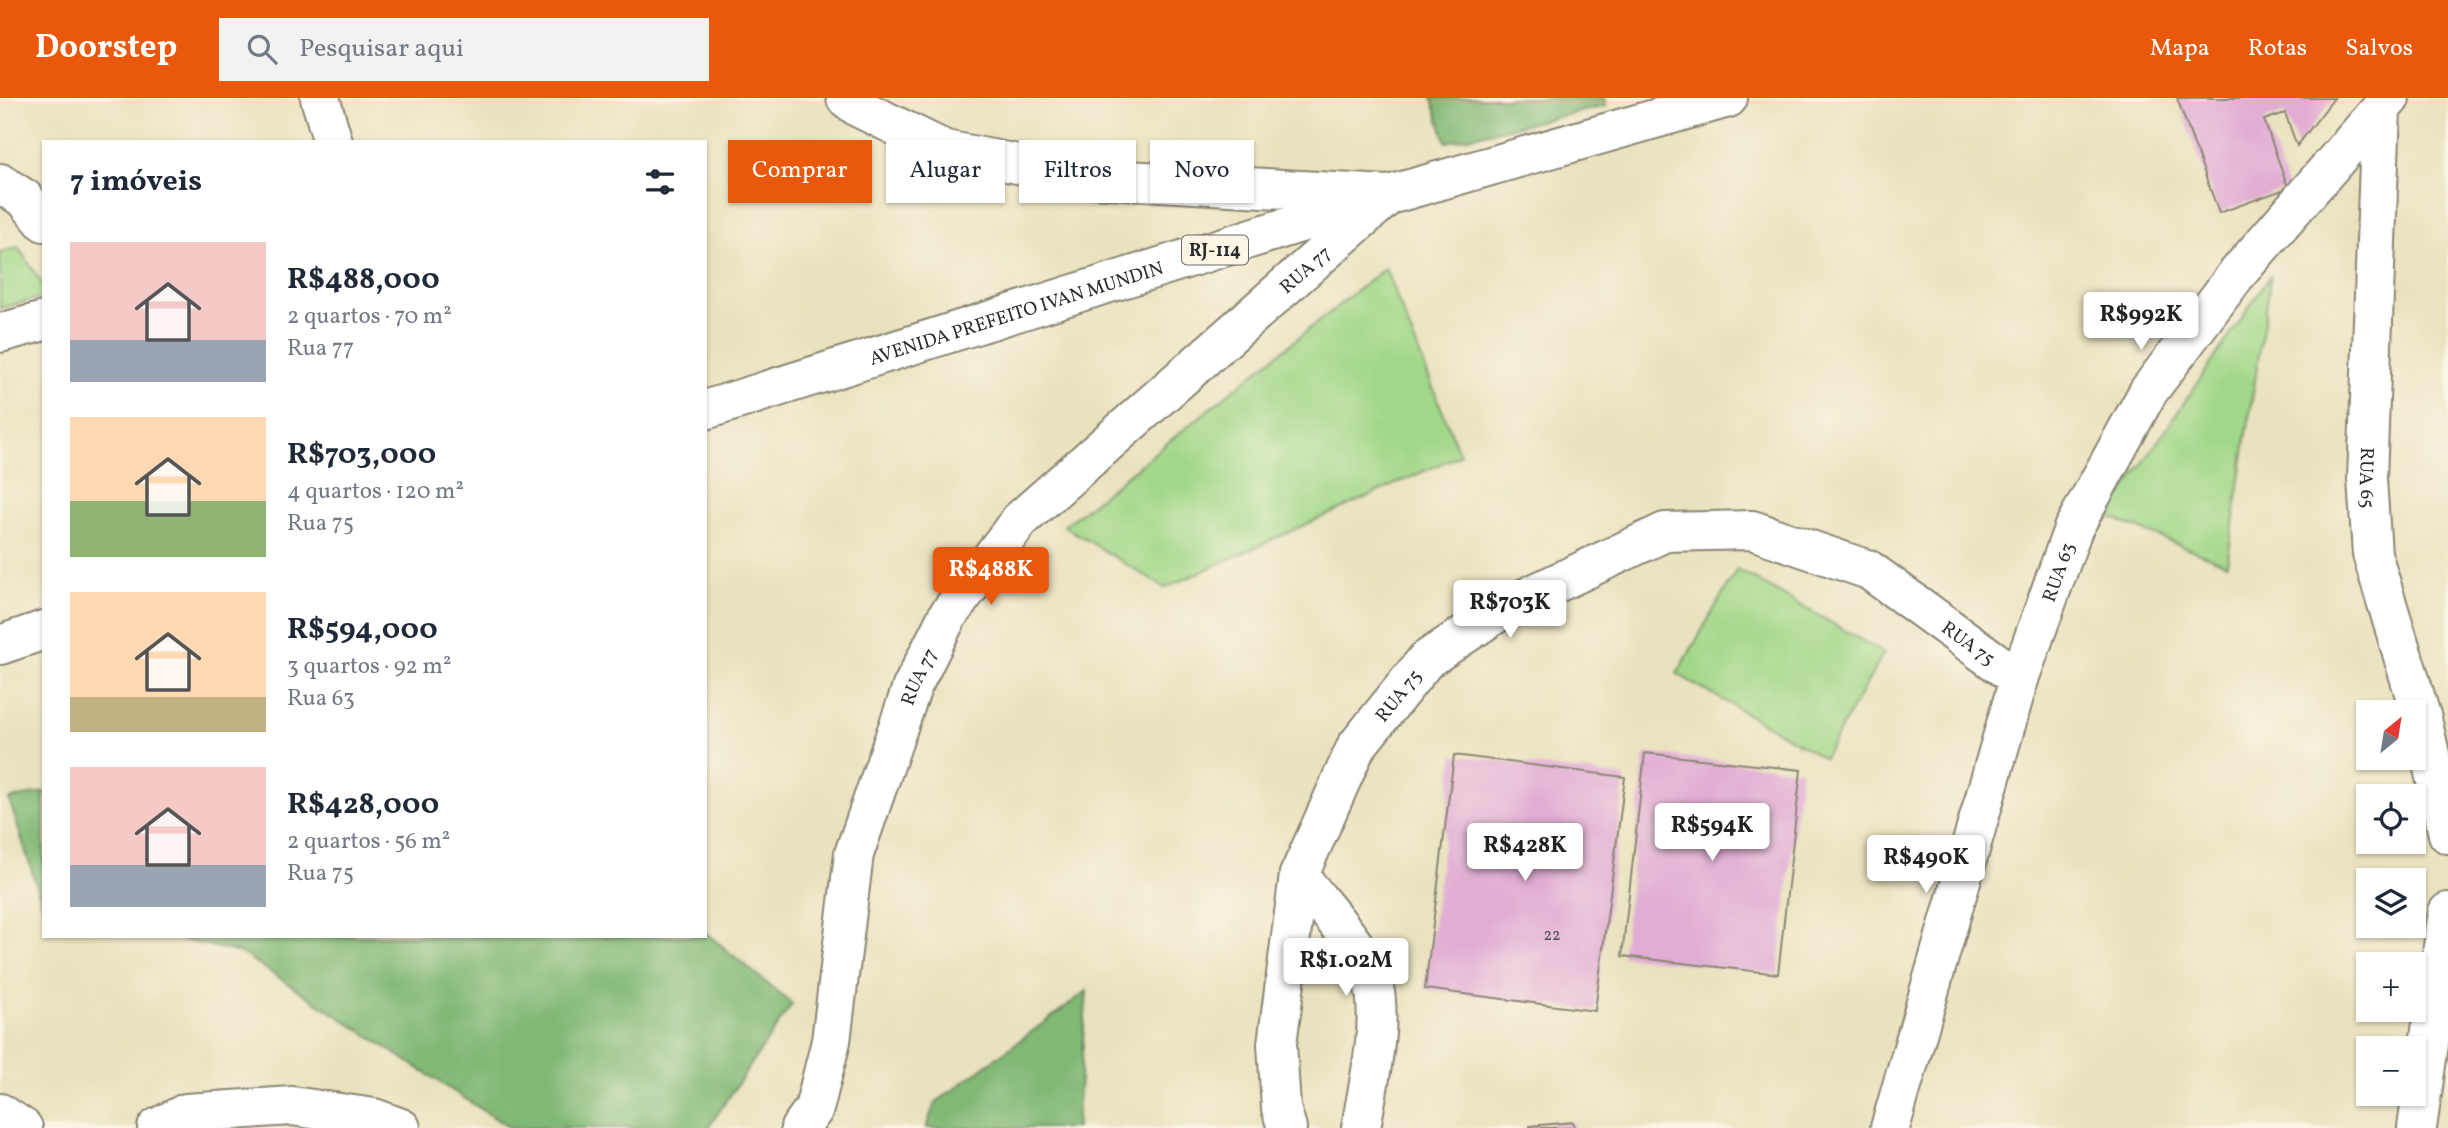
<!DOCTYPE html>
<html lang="pt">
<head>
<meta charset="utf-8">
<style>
  :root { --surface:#fff; --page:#f2f2f3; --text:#1f2937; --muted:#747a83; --accent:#ea580c }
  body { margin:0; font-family:Vollkorn,serif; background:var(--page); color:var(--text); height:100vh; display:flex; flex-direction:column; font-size:26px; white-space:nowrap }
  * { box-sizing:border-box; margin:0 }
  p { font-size:23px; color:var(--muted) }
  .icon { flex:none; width:38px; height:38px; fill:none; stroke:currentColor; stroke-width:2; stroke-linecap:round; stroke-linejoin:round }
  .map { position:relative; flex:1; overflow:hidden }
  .panel { position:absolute; left:42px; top:42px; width:665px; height:798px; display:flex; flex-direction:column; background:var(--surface); border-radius:0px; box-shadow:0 2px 5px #0004 }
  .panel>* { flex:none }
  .guide { position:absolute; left:728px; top:42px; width:665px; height:63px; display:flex; gap:14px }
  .needle { width:46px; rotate:30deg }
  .buttons { position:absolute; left:2356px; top:602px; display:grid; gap:14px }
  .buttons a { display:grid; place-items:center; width:70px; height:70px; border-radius:0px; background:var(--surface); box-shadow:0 2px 5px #0004; font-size:35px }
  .price { position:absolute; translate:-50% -60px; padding:0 16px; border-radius:7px; background:#fff; color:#222; font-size:23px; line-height:46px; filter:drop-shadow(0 2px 4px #0008) }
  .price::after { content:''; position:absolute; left:50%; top:42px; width:21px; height:16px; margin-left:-10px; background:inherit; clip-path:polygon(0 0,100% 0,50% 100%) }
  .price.on { background:var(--accent); color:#fff }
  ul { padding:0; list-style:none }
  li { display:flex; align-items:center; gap:21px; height:175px; padding:0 28px }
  li span { display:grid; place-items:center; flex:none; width:196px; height:140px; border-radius:0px; color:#555 }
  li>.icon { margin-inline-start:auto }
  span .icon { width:84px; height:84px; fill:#fffc; stroke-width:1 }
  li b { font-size:30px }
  h2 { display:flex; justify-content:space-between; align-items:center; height:84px; padding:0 28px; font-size:30px }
  .pill { padding:0 24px; border-radius:0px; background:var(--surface); box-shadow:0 2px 5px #0004; font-size:24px; line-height:63px }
  .pill.on { background:var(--accent); color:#fff }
  header { display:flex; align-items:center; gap:42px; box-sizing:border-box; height:98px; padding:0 35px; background:var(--accent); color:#fff }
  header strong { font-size:33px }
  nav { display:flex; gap:38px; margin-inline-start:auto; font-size:24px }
  .search { width:490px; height:63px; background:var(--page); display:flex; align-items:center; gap:18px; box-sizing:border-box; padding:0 24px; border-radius:0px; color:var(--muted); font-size:26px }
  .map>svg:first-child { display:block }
  .green { fill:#a1d788; stroke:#66815a; stroke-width:2 }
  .forest { fill:#80b874; stroke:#567250; stroke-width:2 }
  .building { fill:#e1add4 }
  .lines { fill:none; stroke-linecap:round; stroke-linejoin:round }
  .street-casing { stroke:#8a8674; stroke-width:42 }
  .primary-casing { stroke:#8a8674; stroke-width:42 }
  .street { stroke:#fff; stroke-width:38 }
  .primary { stroke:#fff; stroke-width:38 }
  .labels { text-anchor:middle; stroke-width:6; stroke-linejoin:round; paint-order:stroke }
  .number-label { font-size:16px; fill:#584c55 }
  .shield { fill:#fcf5e5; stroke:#6a6863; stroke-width:2 }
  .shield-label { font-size:18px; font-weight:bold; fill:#2b2b2b }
  .street-label { font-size:19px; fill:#2b2b2b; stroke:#fcf5e5 }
</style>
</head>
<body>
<header>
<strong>Doorstep</strong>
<div class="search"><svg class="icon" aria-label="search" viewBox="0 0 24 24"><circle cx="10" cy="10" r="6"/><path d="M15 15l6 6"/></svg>Pesquisar aqui</div>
<nav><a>Mapa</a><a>Rotas</a><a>Salvos</a></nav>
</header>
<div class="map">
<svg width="2448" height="1030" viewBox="0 0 2448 1030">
  <rect width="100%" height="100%" fill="#fcf5e5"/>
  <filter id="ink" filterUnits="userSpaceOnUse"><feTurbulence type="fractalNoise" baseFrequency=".0143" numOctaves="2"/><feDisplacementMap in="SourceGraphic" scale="14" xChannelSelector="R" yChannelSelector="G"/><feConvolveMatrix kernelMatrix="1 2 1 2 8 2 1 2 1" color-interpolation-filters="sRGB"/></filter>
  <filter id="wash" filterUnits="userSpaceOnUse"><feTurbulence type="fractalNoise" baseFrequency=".00686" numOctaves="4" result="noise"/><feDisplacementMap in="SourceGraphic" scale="28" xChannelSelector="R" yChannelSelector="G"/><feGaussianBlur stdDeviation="1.57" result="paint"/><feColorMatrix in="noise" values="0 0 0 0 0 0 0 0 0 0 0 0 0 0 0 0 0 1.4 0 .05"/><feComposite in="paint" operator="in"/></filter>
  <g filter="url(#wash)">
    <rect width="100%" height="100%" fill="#e9e2be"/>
    <!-- green -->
    <path class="green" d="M18,149L44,189V199L0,210V155Z
      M1385,170L1460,357L1165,490L1064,428Z
      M2271,177L2227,466L2107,418Z
      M1737,471L1884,555L1824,660L1677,576Z"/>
    <!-- forest -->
    <path class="forest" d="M1432,0H1604L1606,8L1446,44Z
      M44,694V811L9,701Z
      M705,834L792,906L708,1030H510L241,855L167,838H705Z
      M1087,893L1076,1030H926L935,1005Z"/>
    <g id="blocks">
      <!-- building -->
      <path class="building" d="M2177,0H2334L2297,48L2285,15L2264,22L2288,90L2219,115Z
        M1645,655L1801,672L1778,876L1622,858Z
        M1454,657L1625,679L1595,913L1425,891Z
        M1573,1024L1574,1030H1530V1028Z"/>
    </g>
  </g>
  <g filter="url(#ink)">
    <use href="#blocks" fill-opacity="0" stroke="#8a8674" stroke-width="2"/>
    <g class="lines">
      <!-- street casing -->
      <g class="street-casing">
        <g id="street">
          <path d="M320,0L333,44"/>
          <path d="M846,0L859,10L945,52L1091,80L1387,97"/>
          <path id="s1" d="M2381,12L2367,381L2372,456L2422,621L2448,736"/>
          <path d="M0,85L25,101L44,124"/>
          <path d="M0,235L44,223"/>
          <path d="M1299,777C1320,805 1347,833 1365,864C1390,906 1368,984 1361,1030"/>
          <path d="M0,1015L23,1030"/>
          <path d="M157,1030L186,1015L292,1008L374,1020L401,1030"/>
          <path id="s2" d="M800,1030L814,1011L831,943L854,756L912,589L948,517L1020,422L1389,97"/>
          <path id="s3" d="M1287,1030L1281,1010L1277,946L1299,777L1356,649L1426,562L1506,509L1665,434L1752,432L1869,472L2019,581"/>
          <path id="s4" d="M1890,1030L2019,581L2073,431L2148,294L2236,177L2390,0"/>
          <path d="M2417,1030L2448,814"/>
        </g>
      </g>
      <!-- primary casing -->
      <g class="primary-casing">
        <g id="primary">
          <path id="s5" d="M705,312L1389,97L1728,0"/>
          <path d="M0,547L44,532"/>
        </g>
      </g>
      <!-- street -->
      <use href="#street" class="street"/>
      <!-- primary -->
      <use href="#primary" class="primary"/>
    </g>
  </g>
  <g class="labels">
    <!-- number labels -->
    <g class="number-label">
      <text x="1552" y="842">22</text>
    </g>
    <!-- shield labels -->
    <rect class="shield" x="1182" y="137.5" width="66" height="29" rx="5"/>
    <g class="shield-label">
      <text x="1215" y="158">RJ-114</text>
    </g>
    <!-- street labels -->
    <g class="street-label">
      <text dy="7" stroke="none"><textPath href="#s2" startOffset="1038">RUA 77</textPath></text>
      <text dy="7" stroke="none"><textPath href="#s5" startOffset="326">AVENIDA PREFEITO IVAN MUNDIN</textPath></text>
      <text dy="7" stroke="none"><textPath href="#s1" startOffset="368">RUA 65</textPath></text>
      <text dy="7" stroke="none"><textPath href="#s4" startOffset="581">RUA 63</textPath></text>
      <text dy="7" stroke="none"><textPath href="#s3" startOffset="1113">RUA 75</textPath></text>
      <text dy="7" stroke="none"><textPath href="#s2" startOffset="471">RUA 77</textPath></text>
      <text dy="7" stroke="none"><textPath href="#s3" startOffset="462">RUA 75</textPath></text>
    </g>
  </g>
</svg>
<div class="buttons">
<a><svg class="needle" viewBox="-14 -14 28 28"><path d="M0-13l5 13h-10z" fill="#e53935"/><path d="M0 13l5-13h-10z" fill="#747a83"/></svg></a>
<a><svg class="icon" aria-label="locate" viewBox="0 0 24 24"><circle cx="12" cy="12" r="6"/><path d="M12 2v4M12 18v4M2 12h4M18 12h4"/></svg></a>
<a><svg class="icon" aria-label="layers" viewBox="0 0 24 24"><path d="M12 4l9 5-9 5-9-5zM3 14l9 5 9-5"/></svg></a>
<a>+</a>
<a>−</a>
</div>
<b class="price" style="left:2141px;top:254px">R$992K</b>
<b class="price on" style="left:991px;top:509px">R$488K</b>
<b class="price" style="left:1510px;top:542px">R$703K</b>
<b class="price" style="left:1712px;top:765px">R$594K</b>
<b class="price" style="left:1525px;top:785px">R$428K</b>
<b class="price" style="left:1926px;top:797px">R$490K</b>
<b class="price" style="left:1346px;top:900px">R$1.02M</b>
<div class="guide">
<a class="pill on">Comprar</a>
<a class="pill">Alugar</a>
<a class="pill">Filtros</a>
<a class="pill">Novo</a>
</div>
<section class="panel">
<h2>7 imóveis<svg class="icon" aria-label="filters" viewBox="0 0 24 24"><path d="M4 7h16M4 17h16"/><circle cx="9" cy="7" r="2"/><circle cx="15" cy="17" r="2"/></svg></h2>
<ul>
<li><span style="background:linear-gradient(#f6c9c9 70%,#9aa5b1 0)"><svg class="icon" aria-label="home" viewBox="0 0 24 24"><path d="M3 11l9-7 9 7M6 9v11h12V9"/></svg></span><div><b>R$488,000</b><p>2 quartos · 70 m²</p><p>Rua 77</p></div></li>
<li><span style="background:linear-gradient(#ffd9b3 60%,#8fb573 0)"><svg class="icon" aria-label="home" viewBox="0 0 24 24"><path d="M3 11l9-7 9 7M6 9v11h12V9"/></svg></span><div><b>R$703,000</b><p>4 quartos · 120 m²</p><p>Rua 75</p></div></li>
<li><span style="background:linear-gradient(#ffd9b3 75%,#c2b280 0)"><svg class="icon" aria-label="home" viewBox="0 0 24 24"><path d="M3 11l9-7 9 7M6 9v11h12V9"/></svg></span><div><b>R$594,000</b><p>3 quartos · 92 m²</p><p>Rua 63</p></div></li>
<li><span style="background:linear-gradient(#f6c9c9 70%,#9aa5b1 0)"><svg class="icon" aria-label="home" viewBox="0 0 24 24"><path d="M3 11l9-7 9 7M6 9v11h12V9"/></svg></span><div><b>R$428,000</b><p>2 quartos · 56 m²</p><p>Rua 75</p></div></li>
</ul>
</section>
</div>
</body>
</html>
